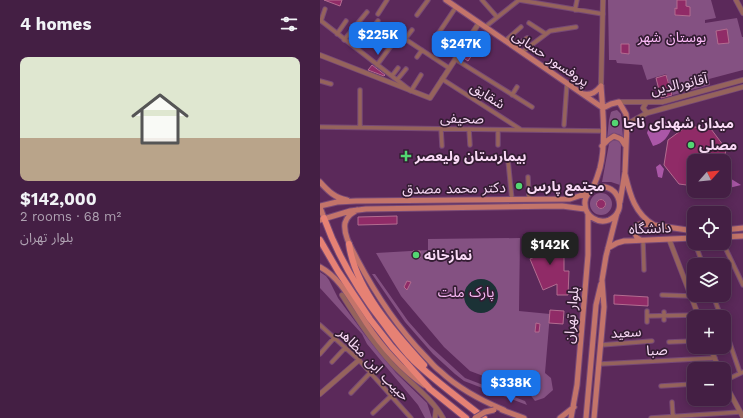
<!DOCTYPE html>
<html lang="en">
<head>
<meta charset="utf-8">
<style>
  :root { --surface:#441f44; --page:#4b274b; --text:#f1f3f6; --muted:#afa2b2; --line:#5c3d5d; --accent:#1a73e8 }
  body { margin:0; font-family:"Work Sans","Noto Sans Arabic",sans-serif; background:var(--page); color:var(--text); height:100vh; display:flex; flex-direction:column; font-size:15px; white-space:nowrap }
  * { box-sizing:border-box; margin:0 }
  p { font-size:13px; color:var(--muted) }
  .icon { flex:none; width:22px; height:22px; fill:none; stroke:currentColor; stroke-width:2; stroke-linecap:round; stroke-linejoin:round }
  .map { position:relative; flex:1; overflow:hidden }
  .sheet { display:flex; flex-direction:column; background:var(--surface); width:320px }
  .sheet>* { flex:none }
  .needle { width:26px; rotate:63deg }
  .tools { position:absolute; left:367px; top:154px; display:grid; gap:8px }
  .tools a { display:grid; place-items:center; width:44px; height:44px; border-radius:8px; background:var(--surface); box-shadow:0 2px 10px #0003,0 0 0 1px var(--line); font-size:20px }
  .price { position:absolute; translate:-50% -34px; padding:0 9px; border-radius:8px; background:var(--accent); color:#fff; font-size:13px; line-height:26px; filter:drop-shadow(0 1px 2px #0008) }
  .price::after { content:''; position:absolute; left:50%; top:24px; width:12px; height:9px; margin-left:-6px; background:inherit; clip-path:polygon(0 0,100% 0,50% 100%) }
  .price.on { background:#222; color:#fff }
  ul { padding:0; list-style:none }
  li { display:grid; align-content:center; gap:8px; height:212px; padding:0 20px }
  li+li { border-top:1px solid var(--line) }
  li span { display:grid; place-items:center; height:124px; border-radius:8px; color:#555 }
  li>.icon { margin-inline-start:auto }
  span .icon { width:72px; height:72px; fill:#fffc; stroke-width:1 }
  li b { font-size:17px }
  h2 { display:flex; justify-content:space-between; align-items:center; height:48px; padding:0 20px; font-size:17px }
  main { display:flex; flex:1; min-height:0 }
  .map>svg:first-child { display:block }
  .green { fill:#845182 }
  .forest { fill:#aa57a7 }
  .water { fill:#1b3236 }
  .building { fill:#902b67; stroke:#b36c90 }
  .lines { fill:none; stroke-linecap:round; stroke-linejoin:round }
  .minor-casing { stroke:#774976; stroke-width:5.5 }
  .tertiary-casing { stroke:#774976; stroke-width:6 }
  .secondary-casing { stroke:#774976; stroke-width:7 }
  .primary-casing { stroke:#774976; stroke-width:8 }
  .minor { stroke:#95635c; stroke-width:3.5 }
  .tertiary { stroke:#95635c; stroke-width:4.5 }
  .secondary { stroke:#c3746a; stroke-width:5 }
  .primary { stroke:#e68174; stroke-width:6 }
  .secondary-bridge-casing { stroke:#774976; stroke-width:7; stroke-linecap:butt }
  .secondary-bridge { stroke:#c3746a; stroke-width:5 }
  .poi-dot { fill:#53d672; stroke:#341d33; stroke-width:1.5 }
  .labels { text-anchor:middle; stroke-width:3.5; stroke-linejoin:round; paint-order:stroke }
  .park-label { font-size:14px; fill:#fdbcf9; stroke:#341d33 }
  .street-label { font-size:14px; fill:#f9daf6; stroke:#341d33 }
  .poi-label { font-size:14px; font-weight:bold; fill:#f9daf6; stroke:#341d33; text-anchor:start }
</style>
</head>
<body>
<main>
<section class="sheet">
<h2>4 homes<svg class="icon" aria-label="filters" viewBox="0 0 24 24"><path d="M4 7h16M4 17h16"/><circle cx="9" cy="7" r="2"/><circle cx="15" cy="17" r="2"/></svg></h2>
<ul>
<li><span style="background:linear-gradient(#dfe7d0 65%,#b9a48a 0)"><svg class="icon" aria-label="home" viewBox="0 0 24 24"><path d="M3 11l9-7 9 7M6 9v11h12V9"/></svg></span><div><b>$142,000</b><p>2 rooms · 68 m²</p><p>بلوار تهران</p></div></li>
</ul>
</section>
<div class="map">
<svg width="423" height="418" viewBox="0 0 423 418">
  <rect width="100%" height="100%" fill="#5b295a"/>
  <!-- green -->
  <path class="green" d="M288,0H391L396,18L385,20V23L417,18L422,37H423V70L389,79L390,85L353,95L346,74L327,80L322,65L297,63L296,60H289Z
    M297,110L301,114L303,137C297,132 292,133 287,139L289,120L291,112L293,111Z
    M293,139H298L301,142L300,185L291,182H282L289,144Z
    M270 204a11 11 0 1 1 22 0a11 11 0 1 1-22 0Z
    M200,238L199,311L230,314L225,373L231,378L233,390L224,398L215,401L209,393L150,371L124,347L81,296L56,253L108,250V239Z
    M0,272L6,276L9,280L18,298L45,335L76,373L107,403L112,418H105L98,405L47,344L42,334L0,288Z
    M52,274H55L88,321L110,346L145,378L205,401L207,405L144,381L135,374L113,354L85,322Z"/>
  <!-- forest -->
  <path class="forest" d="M347,121L352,127C348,137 344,143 333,146L327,133L329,127Z
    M340,164L344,169L342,178L338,177L336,167Z
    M408,177L421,185L405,189L404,182Z"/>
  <!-- water -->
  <path class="water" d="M276.5 204a4.5 4.5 0 1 1 9 0a4.5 4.5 0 1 1-9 0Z
    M144 296a17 17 0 1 1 34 0a17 17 0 1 1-34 0Z"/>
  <!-- building -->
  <path class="building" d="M4,0H22L20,6Z
    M357,0H366V6L370,7V16L355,15V8L357,9Z
    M407,29L409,43L398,44L396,31Z
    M301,44H309V54L301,53Z
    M146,51L152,55L148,61L142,57Z
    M52,65L65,75L64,76L48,70Z
    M346,75L352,95L341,98L336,78Z
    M367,126L391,129L406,149L404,161H374V186L359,184L344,165L348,140Z
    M276.5 204a4.5 4.5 0 1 1 9 0a4.5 4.5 0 1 1-9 0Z
    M77,216V224L38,225V217Z
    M226,235L231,237L236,244V250L233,255L244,256V271H249L248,295H237V284L223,290L210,259L219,255L215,248L216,240L221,236Z
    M93,251H100V258H93Z
    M87,281L91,282L87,290L84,287Z
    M294,295L328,297V306L294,304Z
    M230,310L244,311L243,324L229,323Z
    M216,323L220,324L219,332H215Z"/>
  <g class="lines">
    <!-- minor casing -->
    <g class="minor-casing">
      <path id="minor" d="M162,0L177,17
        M199,0L283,14
        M255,10L257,0
        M58,14L67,0
        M97,15L108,0
        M0,20L91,91L101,75
        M1,21L5,9
        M209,23L226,34
        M165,27L199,0
        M17,34L26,21
        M116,37L136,7
        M85,39L92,30
        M24,40L47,12
        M185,41L201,27
        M194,47L207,38
        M37,49L58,21
        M202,52L230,31L256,27
        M97,57L102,50
        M135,59L212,107
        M57,65L79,35L129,68
        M72,76L78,68
        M122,79L200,129
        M77,80L86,69
        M0,81L11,84
        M192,95L197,87
        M244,125L247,83
        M0,127L283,131
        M40,127V90
        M121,129L122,146
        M149,129L150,145
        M178,130V145
        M188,160L192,200
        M208,177L209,199
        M323,240L324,270
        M375,243L383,265
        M403,243L423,285
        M342,295L371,296
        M393,295L401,317
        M327,311V322
        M344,312V320
        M327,316L378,315
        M0,325L39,360L91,418
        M404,326L420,373
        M349,342L374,341
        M281,345L332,341
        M0,354L14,338
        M12,362L25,348
        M280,364L395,358
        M404,381L423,372
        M341,386L374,384
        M31,393L50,373
        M352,402L353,417
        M53,413L71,396
        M331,418L420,412"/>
    </g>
    <!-- tertiary casing -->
    <g class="tertiary-casing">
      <path id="tertiary" d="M416,0L423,13
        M0,55L110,98L159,23
        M281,86L283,0
        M299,102H342L423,80
        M326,103L323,108L327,113
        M307,124L327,113L423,87
        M349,239L379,317
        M22,295C37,319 53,343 72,364C89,382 111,397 123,418
        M390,347L399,369
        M404,382L423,417
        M0,394L39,360
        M115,418L116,409"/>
    </g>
    <!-- secondary casing -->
    <g class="secondary-casing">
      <path id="secondary" d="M126,0L283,108
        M264,94C272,95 276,92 281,86
        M283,108L291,104L299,102L306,114L307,124L305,172L300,202
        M282,146L288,140L294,136L301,139L305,145
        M305,174C310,195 315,214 334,225L374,231
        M0,182C8,191 15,198 27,200
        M272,189C297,178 310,211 289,220C278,224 265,216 265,204C264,196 269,194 272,188C276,183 278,174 280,168C286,145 283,110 281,86
        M0,206L17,202L36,201L250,199L268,193
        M0,207L4,218
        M37,210C32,213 27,216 25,223C23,235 32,249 37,259C56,295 77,327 105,356C110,361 114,367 120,371C139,389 160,400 184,410
        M0,220L30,211L46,209L242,206L265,209
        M404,230L423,228
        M404,237L423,236
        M321,240C315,238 314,232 316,226L320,224L331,225
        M288,248L297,243L304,241L374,238
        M0,267C22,279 32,303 46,323C62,347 80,368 104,385
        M182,410L204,418
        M240,418L254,407
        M251,418L257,385L268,255V214
        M266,418L276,305L281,284
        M274,418L284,307L282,280L286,256L297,213"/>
    </g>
    <!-- primary casing -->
    <g class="primary-casing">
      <path id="primary" d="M4,218C18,257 39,292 64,324C73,336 82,349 93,360C115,381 140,399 164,418
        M0,240L18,271L50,319L72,347L110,389L146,418
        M29,244C35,289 75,333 104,365"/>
    </g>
    <!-- minor -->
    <use href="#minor" class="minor"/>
    <!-- tertiary -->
    <use href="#tertiary" class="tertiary"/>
    <!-- secondary -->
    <use href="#secondary" class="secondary"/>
    <!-- primary -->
    <use href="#primary" class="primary"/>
    <!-- secondary-bridge casing -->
    <g class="secondary-bridge-casing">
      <path id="secondary-bridge" d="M155,418L165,412L174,410"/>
    </g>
    <!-- secondary-bridge -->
    <use href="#secondary-bridge" class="secondary-bridge"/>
  </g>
  <!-- markers -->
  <g class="poi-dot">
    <circle cx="295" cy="123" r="4"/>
    <circle cx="371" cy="145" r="4"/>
    <path d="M84 150h4v4h4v4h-4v4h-4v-4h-4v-4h4z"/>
    <circle cx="199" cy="186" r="4"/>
    <circle cx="96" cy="255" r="4"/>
  </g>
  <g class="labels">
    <!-- park labels -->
    <g class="park-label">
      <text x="352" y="42">بوستان شهر</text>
      <text x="146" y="297">پارک ملت</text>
    </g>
    <!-- street labels -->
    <g class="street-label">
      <text transform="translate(231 58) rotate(34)" y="5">پروفسور حسابی</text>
      <text transform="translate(359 84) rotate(-12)" y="5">آقانورالدین</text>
      <text transform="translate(168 95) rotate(33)" y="5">شقایق</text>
      <text transform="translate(142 118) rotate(1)" y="5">صحیفی</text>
      <text transform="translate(134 188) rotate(-1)" y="5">دکتر محمد مصدق</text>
      <text transform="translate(330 228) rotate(-2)" y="5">دانشگاه</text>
      <text transform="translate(251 315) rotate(-85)" y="5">بلوار تهران</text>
      <text transform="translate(306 332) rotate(-4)" y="5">سعید</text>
      <text transform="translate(337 350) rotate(-3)" y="5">صبا</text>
      <text transform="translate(54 364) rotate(46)" y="5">حبیب ابن مظاهر</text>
    </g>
    <!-- poi labels -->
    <g class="poi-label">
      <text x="303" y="128">میدان شهدای ناجا</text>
      <text x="379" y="150">مصلی</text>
      <text x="95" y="161">بیمارستان ولیعصر</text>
      <text x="207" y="191">مجتمع پارس</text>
      <text x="104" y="260">نمازخانه</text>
    </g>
  </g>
</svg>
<div class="tools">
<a><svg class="needle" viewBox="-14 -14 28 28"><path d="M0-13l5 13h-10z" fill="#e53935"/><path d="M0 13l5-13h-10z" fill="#afa2b2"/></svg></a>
<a><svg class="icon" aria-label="locate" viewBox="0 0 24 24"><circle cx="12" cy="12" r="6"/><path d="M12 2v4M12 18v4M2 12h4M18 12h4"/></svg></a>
<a><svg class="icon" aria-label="layers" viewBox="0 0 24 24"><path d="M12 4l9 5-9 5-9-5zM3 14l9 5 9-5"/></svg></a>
<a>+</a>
<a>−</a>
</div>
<b class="price" style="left:58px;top:56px">$225K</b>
<b class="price" style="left:141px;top:65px">$247K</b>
<b class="price on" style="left:230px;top:266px">$142K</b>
<b class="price" style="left:191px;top:404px">$338K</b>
</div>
</main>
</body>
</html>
